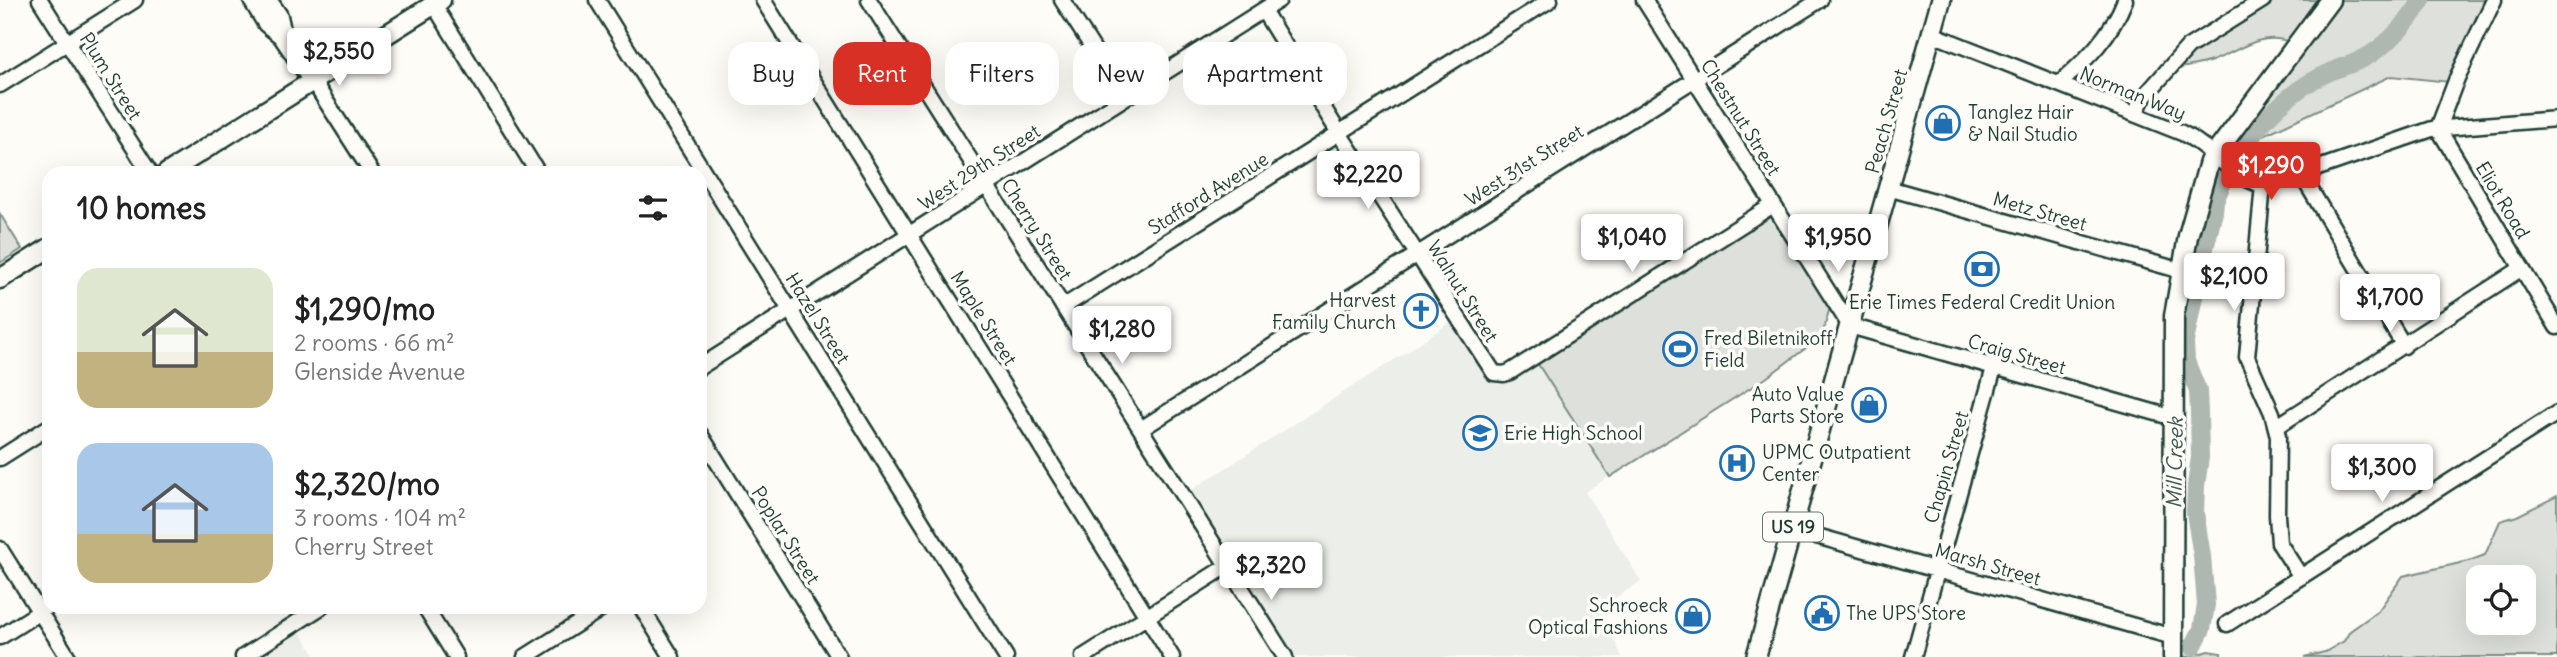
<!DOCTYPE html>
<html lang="en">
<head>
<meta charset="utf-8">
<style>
  :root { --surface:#fff; --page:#f6f6f6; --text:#222; --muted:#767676; --accent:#d93025 }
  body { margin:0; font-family:Delius,sans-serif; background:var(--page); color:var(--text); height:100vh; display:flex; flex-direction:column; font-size:26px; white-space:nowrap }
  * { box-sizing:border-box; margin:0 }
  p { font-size:23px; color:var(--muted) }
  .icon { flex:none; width:38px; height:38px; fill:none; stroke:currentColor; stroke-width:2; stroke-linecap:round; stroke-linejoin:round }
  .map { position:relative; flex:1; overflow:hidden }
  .panel { position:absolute; left:42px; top:166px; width:665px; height:448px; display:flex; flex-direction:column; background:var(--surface); border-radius:21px; box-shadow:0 7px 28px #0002 }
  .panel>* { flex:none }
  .hud { position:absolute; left:728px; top:42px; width:665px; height:63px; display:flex; gap:14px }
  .fabs { position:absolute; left:2466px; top:565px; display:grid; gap:14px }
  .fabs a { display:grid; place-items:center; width:70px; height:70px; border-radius:14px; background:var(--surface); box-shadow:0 7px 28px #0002; font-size:35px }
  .price { position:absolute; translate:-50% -60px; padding:0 16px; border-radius:7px; background:#fff; color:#222; font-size:23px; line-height:46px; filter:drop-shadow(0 2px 4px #0008) }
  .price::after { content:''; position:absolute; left:50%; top:42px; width:21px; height:16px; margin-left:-10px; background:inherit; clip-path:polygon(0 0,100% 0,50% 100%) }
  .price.on { background:var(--accent); color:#fff }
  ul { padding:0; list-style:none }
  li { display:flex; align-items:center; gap:21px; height:175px; padding:0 35px }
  li span { display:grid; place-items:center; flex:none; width:196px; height:140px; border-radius:21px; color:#555 }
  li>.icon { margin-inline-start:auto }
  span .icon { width:84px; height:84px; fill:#fffc; stroke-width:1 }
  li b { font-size:30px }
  h2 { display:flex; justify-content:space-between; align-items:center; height:84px; padding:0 35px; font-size:30px }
  .pill { padding:0 24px; border-radius:21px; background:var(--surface); box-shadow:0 7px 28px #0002; font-size:24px; line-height:63px }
  .pill.on { background:var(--accent); color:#fff }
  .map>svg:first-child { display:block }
  .built { fill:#eceee9 }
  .green { fill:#dde0db; stroke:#7e8e88; stroke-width:2; fill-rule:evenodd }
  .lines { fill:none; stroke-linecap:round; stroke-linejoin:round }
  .river { stroke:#aeb8b1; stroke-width:18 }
  .minor-casing { stroke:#1f3d34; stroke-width:19 }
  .major-casing { stroke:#1f3d34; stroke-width:23 }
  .minor { stroke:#fdfcf7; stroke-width:14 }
  .major { stroke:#fdfcf7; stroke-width:18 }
  .labels { text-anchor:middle; stroke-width:7; stroke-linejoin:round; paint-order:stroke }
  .shield { fill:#fdfcf7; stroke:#62766e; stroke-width:2 }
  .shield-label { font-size:18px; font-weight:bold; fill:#1f3d34 }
  .street-label { font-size:19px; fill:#1f3d34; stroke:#fdfcf7 }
  .poi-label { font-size:19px; fill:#1f3d34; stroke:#fdfcf7; text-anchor:start }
  .water-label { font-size:21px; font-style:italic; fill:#435c53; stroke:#fdfcf7 }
</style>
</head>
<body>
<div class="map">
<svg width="2557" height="657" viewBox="0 0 2557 657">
  <rect width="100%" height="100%" fill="#fdfcf7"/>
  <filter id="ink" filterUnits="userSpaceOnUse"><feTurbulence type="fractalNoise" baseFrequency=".0143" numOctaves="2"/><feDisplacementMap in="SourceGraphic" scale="14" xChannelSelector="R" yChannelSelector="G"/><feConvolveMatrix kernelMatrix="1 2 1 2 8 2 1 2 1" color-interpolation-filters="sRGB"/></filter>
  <g filter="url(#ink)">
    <!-- built -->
    <path class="built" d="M1723,243L1822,336L1766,378L1585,492L1641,581L1600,608L1622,657H1293L1190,491L1411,349L1453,320L1497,378Z
      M300,631L316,657H258Z"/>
    <!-- green -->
    <path class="green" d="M2271,0H2316L2287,41C2258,32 2238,52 2212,61C2200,65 2186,67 2173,69L2188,51Z
      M2340,0H2489L2450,82L2391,76L2225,153L2324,25Z
      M0,214L22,249L0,263Z
      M1769,214L1772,215L1830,307L1822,336L1766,378L1610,477L1536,361Z
      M2557,496V657H2304L2325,652L2344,641L2350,631L2378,611L2403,576L2469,561L2485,555L2500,521L2517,516ZM2478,578H2524V623H2478Z
      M2183,641L2189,642L2199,654L2208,651L2221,653V657H2183Z"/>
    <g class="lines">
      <!-- river -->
      <path class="river" d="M2193,647L2202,629L2206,605L2202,556L2195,513L2196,486L2200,457L2199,413L2198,391L2186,361L2185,342L2198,276L2214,212L2215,201C2233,154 2269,107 2312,81C2325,73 2337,69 2351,64C2380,54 2407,25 2422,0"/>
      <!-- minor casing -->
      <g class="minor-casing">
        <path id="minor" d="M40,0L150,173
          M597,0L1006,657
          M763,0L1172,657
          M869,0L1285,657
          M1062,0L1124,97
          M1644,0L1850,326L2174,418
          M434,5L538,173
          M1263,10L1339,133L1494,373L1504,374L1510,372L1773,205
          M1932,34L2182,133C2212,147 2228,175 2262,185L2301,174L2432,129L2557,119
          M313,81L372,173
          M2059,84C2087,59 2111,36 2125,0
          M0,85L135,0
          M2135,114L2143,98L2188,47L2263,0
          M2438,128L2557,327
          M2438,128L2457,78L2494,0
          M2301,174L2404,346
          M2263,185L2247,357L2272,413L2278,436L2277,515L2279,543L2301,577
          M1888,188L2182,271
          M1063,307L1550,0
          M700,367L1279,0
          M2276,427L2522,268
          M1141,429L1820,0
          M700,434L839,657
          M0,458L49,427
          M1792,529L2173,637
          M0,549L68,657
          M425,607L456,657
          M641,607L672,657
          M2227,624L2557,413
          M0,637L49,606
          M243,657L321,607
          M525,657L604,607
          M1083,657L1227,566
          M1913,657L1994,368"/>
      </g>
      <!-- major casing -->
      <g class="major-casing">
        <path id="major" d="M253,0L267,23L282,35L313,81
          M267,0L278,16L282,35
          M167,173L441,0
          M0,279L49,248
          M1756,657L1941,0
          M2173,657L2174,316L2188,236L2209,162L2330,0"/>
      </g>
      <!-- minor -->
      <use href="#minor" class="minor"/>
      <!-- major -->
      <use href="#major" class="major"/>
    </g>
  </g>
  <!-- icons -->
  <defs>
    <g id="shop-ring" transform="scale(1.75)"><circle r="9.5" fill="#fdfcf7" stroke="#1f6fb2" stroke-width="1.5"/><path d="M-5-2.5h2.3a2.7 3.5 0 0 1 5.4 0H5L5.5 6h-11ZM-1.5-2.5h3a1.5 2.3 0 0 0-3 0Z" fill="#1f6fb2"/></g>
    <g id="bank-ring" transform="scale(1.75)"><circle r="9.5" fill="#fdfcf7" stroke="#1f6fb2" stroke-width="1.5"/><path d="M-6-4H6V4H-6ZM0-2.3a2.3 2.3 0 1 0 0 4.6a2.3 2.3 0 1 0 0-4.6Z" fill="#1f6fb2"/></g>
    <g id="church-ring" transform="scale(1.75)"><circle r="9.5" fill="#fdfcf7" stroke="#1f6fb2" stroke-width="1.5"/><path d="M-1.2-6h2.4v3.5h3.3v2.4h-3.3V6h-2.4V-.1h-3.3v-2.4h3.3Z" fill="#1f6fb2"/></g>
    <g id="stadium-ring" transform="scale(1.75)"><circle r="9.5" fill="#fdfcf7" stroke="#1f6fb2" stroke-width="1.5"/><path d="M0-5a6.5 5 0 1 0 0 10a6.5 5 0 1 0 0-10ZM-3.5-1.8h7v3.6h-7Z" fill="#1f6fb2"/></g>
    <g id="school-ring" transform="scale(1.75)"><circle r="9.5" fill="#fdfcf7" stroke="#1f6fb2" stroke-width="1.5"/><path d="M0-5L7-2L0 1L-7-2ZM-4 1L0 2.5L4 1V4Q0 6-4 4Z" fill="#1f6fb2"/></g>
    <g id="hospital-ring" transform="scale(1.75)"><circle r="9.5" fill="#fdfcf7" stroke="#1f6fb2" stroke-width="1.5"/><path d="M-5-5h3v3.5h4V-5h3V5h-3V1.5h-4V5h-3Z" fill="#1f6fb2"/></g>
    <g id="civic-ring" transform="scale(1.75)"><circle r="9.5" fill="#fdfcf7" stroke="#1f6fb2" stroke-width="1.5"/><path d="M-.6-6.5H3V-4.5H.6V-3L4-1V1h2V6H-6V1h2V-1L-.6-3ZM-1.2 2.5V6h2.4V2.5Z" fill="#1f6fb2"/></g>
  </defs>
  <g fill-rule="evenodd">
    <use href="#shop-ring" x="1943" y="123"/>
    <use href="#bank-ring" x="1982" y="269"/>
    <use href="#church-ring" x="1421" y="311"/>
    <use href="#stadium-ring" x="1680" y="349"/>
    <use href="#shop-ring" x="1869" y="405"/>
    <use href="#school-ring" x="1480" y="433"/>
    <use href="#hospital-ring" x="1737" y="463"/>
    <use href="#civic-ring" x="1822" y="613"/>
    <use href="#shop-ring" x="1693" y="616"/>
  </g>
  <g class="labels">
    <!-- shield labels -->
    <rect class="shield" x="1763" y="512.5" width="60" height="29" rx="5"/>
    <g class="shield-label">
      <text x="1793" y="533">US 19</text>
    </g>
    <!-- street labels -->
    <g class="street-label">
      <text transform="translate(111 76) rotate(58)" y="7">Plum Street</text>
      <text transform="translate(2133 93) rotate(22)" y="7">Norman Way</text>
      <text transform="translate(1741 117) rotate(58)" y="7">Chestnut Street</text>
      <text transform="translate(1886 121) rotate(-74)" y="7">Peach Street</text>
      <text transform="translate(1524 165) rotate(-32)" y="7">West 31st Street</text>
      <text transform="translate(979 167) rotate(-33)" y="7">West 29th Street</text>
      <text transform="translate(1208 193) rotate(-32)" y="7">Stafford Avenue</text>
      <text transform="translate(2503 200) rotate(59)" y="7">Eliot Road</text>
      <text transform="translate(2040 211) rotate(16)" y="7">Metz Street</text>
      <text transform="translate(1037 229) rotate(58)" y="7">Cherry Street</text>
      <text transform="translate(1463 291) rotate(58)" y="7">Walnut Street</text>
      <text transform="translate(818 318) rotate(58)" y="7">Hazel Street</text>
      <text transform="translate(984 318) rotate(58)" y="7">Maple Street</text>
      <text transform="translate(2017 354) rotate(16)" y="7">Craig Street</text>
      <text transform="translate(1946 467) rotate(-74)" y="7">Chapin Street</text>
      <text transform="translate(786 535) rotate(58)" y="7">Poplar Street</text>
      <text transform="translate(1988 564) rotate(16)" y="7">Marsh Street</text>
    </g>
    <!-- poi labels -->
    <g class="poi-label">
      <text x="1968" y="119">Tanglez Hair<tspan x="1968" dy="22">&amp; Nail Studio</tspan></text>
      <text x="1396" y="307" text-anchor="end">Harvest<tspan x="1396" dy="22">Family Church</tspan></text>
      <text x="1982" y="309" text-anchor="middle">Erie Times Federal Credit Union</text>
      <text x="1704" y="345">Fred Biletnikoff<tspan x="1704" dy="22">Field</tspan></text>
      <text x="1844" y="401" text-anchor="end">Auto Value<tspan x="1844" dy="22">Parts Store</tspan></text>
      <text x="1504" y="440">Erie High School</text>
      <text x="1762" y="459">UPMC Outpatient<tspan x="1762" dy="22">Center</tspan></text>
      <text x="1668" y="612" text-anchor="end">Schroeck<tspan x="1668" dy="22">Optical Fashions</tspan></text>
      <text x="1846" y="620">The UPS Store</text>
    </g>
    <!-- water labels -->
    <g class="water-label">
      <text transform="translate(2175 463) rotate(-89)" y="7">Mill Creek</text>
    </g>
  </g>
</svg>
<div class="fabs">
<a><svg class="icon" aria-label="locate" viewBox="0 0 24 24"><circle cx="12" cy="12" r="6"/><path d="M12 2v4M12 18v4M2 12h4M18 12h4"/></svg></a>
</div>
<b class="price" style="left:339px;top:88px">$2,550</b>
<b class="price on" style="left:2271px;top:202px">$1,290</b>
<b class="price" style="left:1368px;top:211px">$2,220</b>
<b class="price" style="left:1632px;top:274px">$1,040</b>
<b class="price" style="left:1838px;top:274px">$1,950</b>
<b class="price" style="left:2234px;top:313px">$2,100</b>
<b class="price" style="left:2390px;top:334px">$1,700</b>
<b class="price" style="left:1122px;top:366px">$1,280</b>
<b class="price" style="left:2382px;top:504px">$1,300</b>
<b class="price" style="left:1271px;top:602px">$2,320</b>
<div class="hud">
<a class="pill">Buy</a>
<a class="pill on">Rent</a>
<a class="pill">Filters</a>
<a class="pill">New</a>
<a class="pill">Apartment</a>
</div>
<section class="panel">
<h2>10 homes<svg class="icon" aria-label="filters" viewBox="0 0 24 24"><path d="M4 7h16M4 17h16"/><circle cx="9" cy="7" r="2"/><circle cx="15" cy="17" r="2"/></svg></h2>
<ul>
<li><span style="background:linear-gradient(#dfe7d0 60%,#c2b280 0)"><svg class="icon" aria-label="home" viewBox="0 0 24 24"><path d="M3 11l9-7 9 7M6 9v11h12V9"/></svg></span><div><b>$1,290/mo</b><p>2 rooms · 66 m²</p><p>Glenside Avenue</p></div></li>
<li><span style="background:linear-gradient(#a9c7e8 65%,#c2b280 0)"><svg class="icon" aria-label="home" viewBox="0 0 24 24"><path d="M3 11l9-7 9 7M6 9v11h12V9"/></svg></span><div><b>$2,320/mo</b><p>3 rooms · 104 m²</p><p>Cherry Street</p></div></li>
</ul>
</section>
</div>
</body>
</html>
